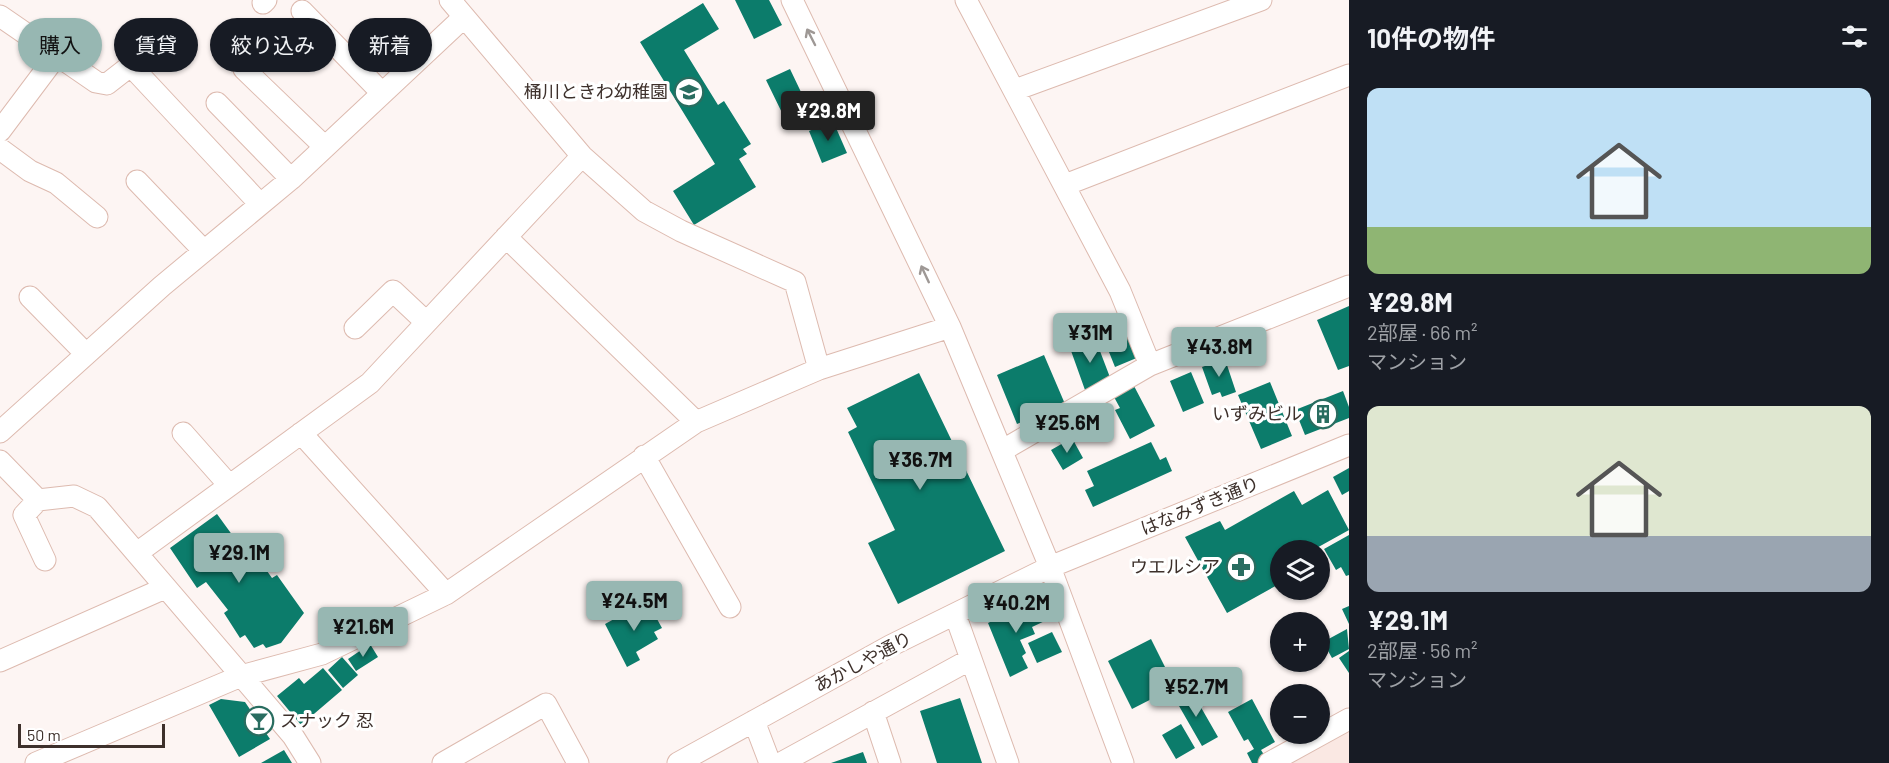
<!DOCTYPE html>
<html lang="ja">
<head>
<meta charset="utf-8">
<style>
  :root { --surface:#171b24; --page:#242831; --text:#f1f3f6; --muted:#9ea1a6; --accent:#97b7b2 }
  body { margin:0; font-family:Barlow,"Noto Sans JP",sans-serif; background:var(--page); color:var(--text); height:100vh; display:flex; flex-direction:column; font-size:22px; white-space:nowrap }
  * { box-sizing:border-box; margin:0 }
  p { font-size:20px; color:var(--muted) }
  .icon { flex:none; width:33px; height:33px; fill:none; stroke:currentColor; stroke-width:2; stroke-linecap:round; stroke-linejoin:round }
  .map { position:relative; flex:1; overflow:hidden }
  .sheet { display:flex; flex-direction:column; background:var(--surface); width:540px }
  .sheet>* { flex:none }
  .banner { position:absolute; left:18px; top:18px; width:570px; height:54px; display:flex; gap:12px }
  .fabs { position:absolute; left:1270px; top:540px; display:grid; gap:12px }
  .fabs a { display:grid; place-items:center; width:60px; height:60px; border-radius:50%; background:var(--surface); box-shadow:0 2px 4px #0004; font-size:30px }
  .scale { position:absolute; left:18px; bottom:15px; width:147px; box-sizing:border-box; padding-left:6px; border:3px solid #3d302b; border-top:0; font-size:16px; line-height:21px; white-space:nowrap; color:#3d302b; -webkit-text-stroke:4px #fff; paint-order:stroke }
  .price { position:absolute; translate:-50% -51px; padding:0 14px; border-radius:6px; background:var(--accent); color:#111; font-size:20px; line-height:39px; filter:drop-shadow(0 2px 3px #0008) }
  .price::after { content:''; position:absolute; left:50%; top:36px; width:18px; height:14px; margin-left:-9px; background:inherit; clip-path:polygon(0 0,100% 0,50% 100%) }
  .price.active { background:#222; color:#fff }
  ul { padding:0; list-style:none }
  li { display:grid; align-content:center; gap:12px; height:318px; padding:0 18px }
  li span { display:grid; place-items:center; height:186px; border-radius:12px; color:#555 }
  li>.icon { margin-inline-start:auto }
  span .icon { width:108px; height:108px; fill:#fffc; stroke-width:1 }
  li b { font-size:26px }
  h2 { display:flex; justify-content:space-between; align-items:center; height:72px; padding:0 18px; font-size:26px }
  .pill { padding:0 21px; border-radius:27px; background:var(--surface); box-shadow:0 2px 4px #0004; font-size:21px; line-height:54px }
  .pill.active { background:var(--accent); color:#111 }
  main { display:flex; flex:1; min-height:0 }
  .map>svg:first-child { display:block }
  .built { fill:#fae8e3 }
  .building { fill:#0c7c6b }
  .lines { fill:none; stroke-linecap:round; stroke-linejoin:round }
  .minor-casing { stroke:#ddbaaf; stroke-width:23 }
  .minor { stroke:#fff; stroke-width:21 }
  .oneway { stroke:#9e9895 }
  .labels { text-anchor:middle; stroke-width:6; stroke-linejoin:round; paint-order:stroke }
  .poi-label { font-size:18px; fill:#3d302b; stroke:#fff; text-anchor:end }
  .street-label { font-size:18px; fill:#3d302b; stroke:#fff }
</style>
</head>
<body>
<main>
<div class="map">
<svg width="1349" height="763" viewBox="0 0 1349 763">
  <rect width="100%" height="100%" fill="#fdf5f3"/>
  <!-- built -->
  <path class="built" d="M1349,731V763H1290Z"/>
  <!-- building -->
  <path class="building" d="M735,0H769L782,25L754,39Z
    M703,3L719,29L684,50L718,105L724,101L751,144L743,149L747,154L739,159L756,187L694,225L673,191L715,164L640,42Z
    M790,69L811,113L788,125L766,80Z
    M833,121L847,153L822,163L809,131Z
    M1349,306V366L1338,370L1317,320Z
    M1125,322L1139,357L1115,367L1101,332Z
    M1095,338L1111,380L1085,390L1070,348Z
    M1044,355L1065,404L1017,424L997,375Z
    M1225,359L1236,392L1222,397L1220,392L1212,395L1202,367Z
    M1191,372L1204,403L1183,412L1170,381Z
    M919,373L1005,551L898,604L868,543L895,530L848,432L857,427L847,408Z
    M1270,382L1292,436L1261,449L1238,395Z
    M1134,386L1155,426L1130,439L1115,410L1120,408L1114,397Z
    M1343,391L1349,407V418L1305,435L1295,410Z
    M1072,438L1083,458L1063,470L1051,450Z
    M1151,442L1160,460L1166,457L1172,471L1093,507L1085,490L1094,486L1087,471Z
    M1349,468V491L1342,495L1333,477Z
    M1328,490L1349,530L1313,550H1281V583L1227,613L1185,537L1220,521L1225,530L1294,491L1302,505Z
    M217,514L246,554L252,550L272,578L277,575L304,613L281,643L266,648L263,644L254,648L245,635L240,638L224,613L228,610L206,582L197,588L170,548Z
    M1349,535V575L1346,576L1341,567L1336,570L1324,549Z
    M647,601L662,628L654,632L658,639L636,652L640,660L627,667L605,624Z
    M1033,602L1035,606L1042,603L1049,619L1032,627L1035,634L1020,640L1026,653L1022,656L1028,668L1010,677L988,623Z
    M1349,606V624L1342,609Z
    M1347,629L1349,649L1332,658L1323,642Z
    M1052,632L1062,652L1037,663L1028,643Z
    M1151,639L1175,687L1132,709L1108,661Z
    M370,644L378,657L356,671L348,659Z
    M1349,651V673L1339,658Z
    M342,657L358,675L343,688L328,670Z
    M323,668L342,690L301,725L277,696L299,678L304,684Z
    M1191,690L1218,737L1202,746L1175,699Z
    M960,698L982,763H937L920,711Z
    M221,699L245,702L270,739L239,757L209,705Z
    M1252,699L1275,742L1261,750L1266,758L1258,763H1252L1247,753L1254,749L1248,739L1244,741L1228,712Z
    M1181,724L1195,748L1176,759L1162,735Z
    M284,750L292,763H261Z
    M863,752L867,763H831Z"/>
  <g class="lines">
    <!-- minor casing -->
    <g class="minor-casing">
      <path id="minor" d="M450,0L582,156L644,211L681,231L795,282L819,369
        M792,0L950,327L1050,567L1123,763
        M966,0L1120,291L1150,365
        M263,3L266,0
        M302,11L382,93
        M0,16L96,82L107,84L125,70L132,67L260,204
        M244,69L325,147
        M1015,90L1261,0
        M217,103L291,179
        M0,131L57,55
        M0,149L30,171L56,183L97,217
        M137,181L204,251
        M1065,185L1349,75
        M506,237L696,422
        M30,297L86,354
        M355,328L393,291L426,322
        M0,432L162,286L291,179L464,17
        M183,433L229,485
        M301,433L446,594
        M1003,450L1150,365L1349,286
        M644,456L730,607
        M0,461L38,500L74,496L97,507L293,736L310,763
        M38,500L24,515L45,560
        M137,553L370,383L582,156
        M955,614L1008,763
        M0,661L165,588
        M873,712L890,763
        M754,721L770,763
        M36,763L241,676L322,654L446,594L696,422L819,369L950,327
        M443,763L546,704L578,763
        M678,763L890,646L1050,567L1349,445
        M781,763L971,659
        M1269,763L1349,719"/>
    </g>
    <!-- minor -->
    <use href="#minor" class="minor"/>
  </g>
  <!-- one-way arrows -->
  <defs><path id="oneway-shaft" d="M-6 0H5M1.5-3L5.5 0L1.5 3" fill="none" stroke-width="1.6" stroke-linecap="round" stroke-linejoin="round" transform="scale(1.5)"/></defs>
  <g class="oneway">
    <use href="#oneway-shaft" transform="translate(811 37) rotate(-117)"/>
    <use href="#oneway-shaft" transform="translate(925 274) rotate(-115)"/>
  </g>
  <!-- icons -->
  <defs>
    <g id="school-ring" transform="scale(1.5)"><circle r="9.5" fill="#fff" stroke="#296d60" stroke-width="1.5"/><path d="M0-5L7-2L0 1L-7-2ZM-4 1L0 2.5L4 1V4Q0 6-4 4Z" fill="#296d60"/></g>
    <g id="building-ring" transform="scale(1.5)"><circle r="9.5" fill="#fff" stroke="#296d60" stroke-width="1.5"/><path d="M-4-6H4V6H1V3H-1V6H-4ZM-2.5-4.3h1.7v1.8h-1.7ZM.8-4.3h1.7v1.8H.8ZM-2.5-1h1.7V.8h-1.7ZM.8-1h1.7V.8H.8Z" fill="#296d60"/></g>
    <g id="pharmacy-ring" transform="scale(1.5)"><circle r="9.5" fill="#fff" stroke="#296d60" stroke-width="1.5"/><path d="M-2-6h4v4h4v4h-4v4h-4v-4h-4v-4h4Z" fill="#296d60"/></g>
    <g id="bar-ring" transform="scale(1.5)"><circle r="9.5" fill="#fff" stroke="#296d60" stroke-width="1.5"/><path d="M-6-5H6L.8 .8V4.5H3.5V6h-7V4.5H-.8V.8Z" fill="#296d60"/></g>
  </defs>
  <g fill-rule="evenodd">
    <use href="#school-ring" x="689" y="92"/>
    <use href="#building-ring" x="1323" y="414"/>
    <use href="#pharmacy-ring" x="1241" y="567"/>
    <use href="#bar-ring" x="259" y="721"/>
  </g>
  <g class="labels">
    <!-- poi labels -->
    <g class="poi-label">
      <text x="668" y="98">桶川ときわ幼稚園</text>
      <text x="1302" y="420">いずみビル</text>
      <text x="1220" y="573">ウエルシア</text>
      <text x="280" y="727" text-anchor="start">スナック 忍</text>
    </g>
    <!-- street labels -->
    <g class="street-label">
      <text transform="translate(1200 506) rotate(-22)" y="6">はなみずき通り</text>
      <text transform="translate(863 662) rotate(-28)" y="6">あかしや通り</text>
    </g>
  </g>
</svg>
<div class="fabs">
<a><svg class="icon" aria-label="layers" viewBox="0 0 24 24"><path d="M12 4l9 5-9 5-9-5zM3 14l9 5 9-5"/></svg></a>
<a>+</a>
<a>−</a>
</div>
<div class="scale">50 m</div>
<b class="price active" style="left:828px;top:142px">¥29.8M</b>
<b class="price" style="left:1090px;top:364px">¥31M</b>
<b class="price" style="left:1219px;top:378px">¥43.8M</b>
<b class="price" style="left:1067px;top:454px">¥25.6M</b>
<b class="price" style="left:920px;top:491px">¥36.7M</b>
<b class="price" style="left:239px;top:584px">¥29.1M</b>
<b class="price" style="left:634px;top:632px">¥24.5M</b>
<b class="price" style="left:1016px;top:634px">¥40.2M</b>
<b class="price" style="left:363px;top:658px">¥21.6M</b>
<b class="price" style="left:1196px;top:718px">¥52.7M</b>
<div class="banner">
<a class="pill active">購入</a>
<a class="pill">賃貸</a>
<a class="pill">絞り込み</a>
<a class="pill">新着</a>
</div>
</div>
<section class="sheet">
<h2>10件の物件<svg class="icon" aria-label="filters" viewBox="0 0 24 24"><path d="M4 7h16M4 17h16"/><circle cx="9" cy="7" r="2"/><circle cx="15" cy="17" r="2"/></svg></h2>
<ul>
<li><span style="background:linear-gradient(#bfe0f5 75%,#8fb573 0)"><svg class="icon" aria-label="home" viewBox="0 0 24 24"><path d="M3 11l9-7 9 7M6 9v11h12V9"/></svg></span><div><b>¥29.8M</b><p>2部屋 · 66 m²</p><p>マンション</p></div></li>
<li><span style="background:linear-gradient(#dfe7d0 70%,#9aa5b1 0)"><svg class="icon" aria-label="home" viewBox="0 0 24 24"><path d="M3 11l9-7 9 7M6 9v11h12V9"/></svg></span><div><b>¥29.1M</b><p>2部屋 · 56 m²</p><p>マンション</p></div></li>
</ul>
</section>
</main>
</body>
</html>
